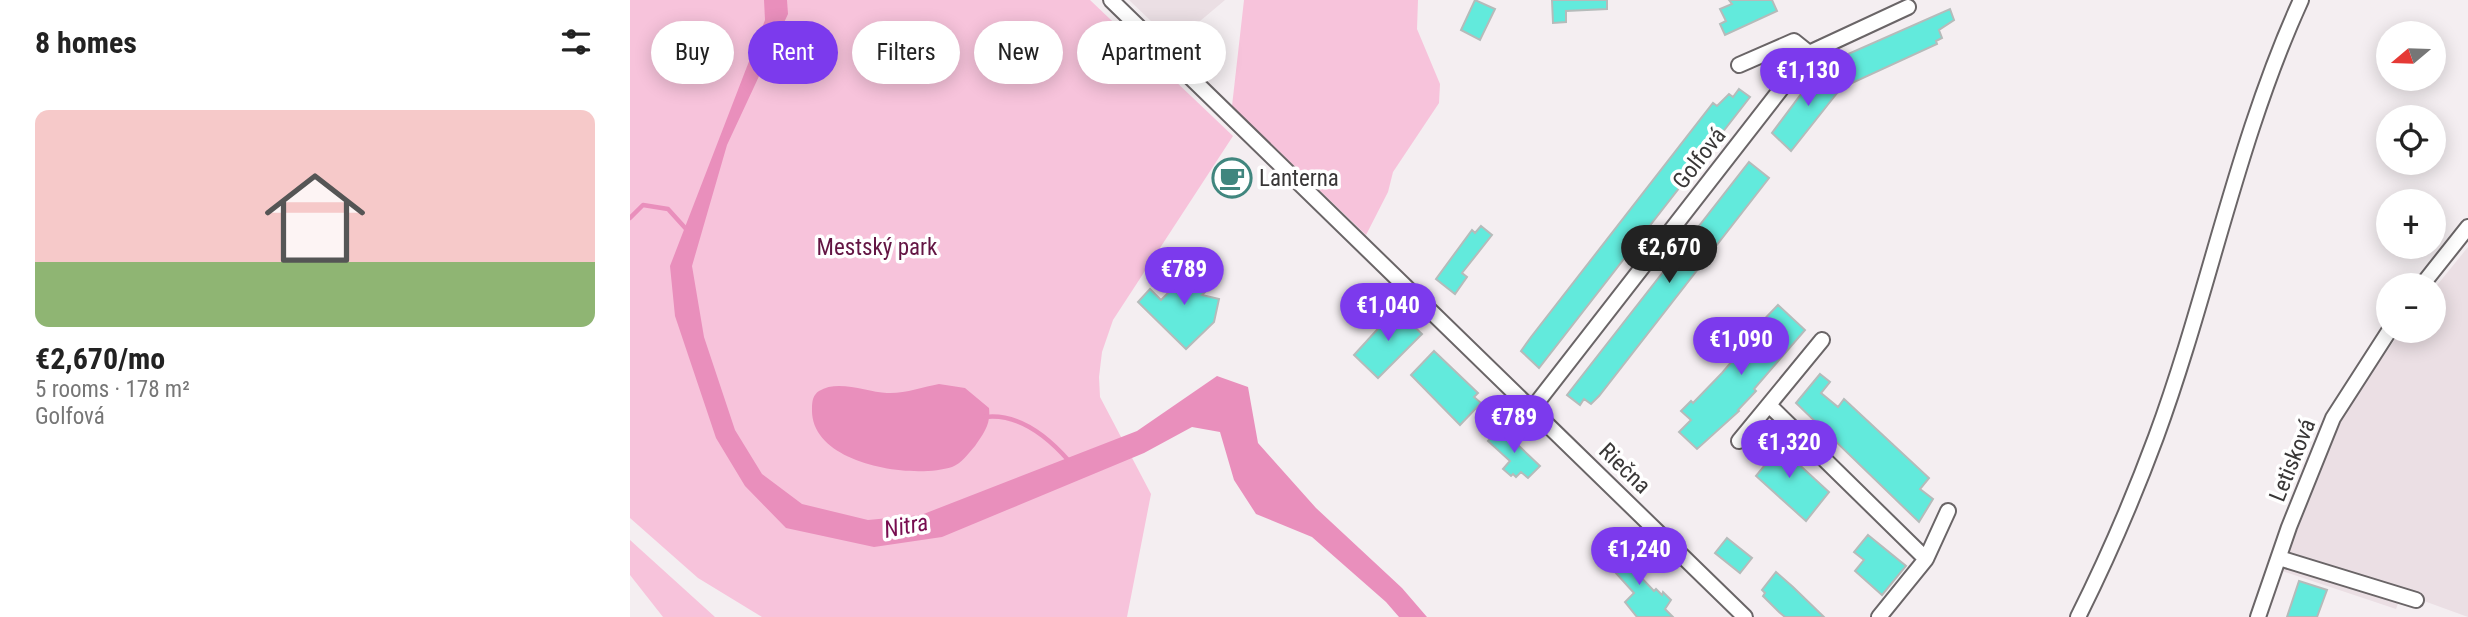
<!DOCTYPE html>
<html lang="en">
<head>
<meta charset="utf-8">
<style>
  :root { --surface:#fff; --page:#f2f2f2; --text:#222; --muted:#767676; --line:#e0e0e0; --accent:#7c3aed }
  body { margin:0; font-family:"Roboto Condensed",sans-serif; background:var(--page); color:var(--text); height:100vh; display:flex; flex-direction:column; font-size:26px; white-space:nowrap }
  * { box-sizing:border-box; margin:0 }
  p { font-size:23px; color:var(--muted) }
  .icon { flex:none; width:38px; height:38px; fill:none; stroke:currentColor; stroke-width:2; stroke-linecap:round; stroke-linejoin:round }
  .map { position:relative; flex:1; overflow:hidden }
  .details { display:flex; flex-direction:column; background:var(--surface); width:630px }
  .details>* { flex:none }
  .guide { position:absolute; left:21px; top:21px; width:665px; height:63px; display:flex; gap:14px }
  .needle { width:46px; rotate:251deg }
  .tools { position:absolute; left:1746px; top:21px; display:grid; gap:14px }
  .tools a { display:grid; place-items:center; width:70px; height:70px; border-radius:50%; background:var(--surface); box-shadow:0 4px 18px #0003; font-size:35px }
  .price { position:absolute; translate:-50% -60px; padding:0 16px; border-radius:24px; background:var(--accent); color:#fff; font-size:23px; line-height:46px; filter:drop-shadow(0 2px 4px #0008) }
  .price::after { content:''; position:absolute; left:50%; top:42px; width:21px; height:16px; margin-left:-10px; background:inherit; clip-path:polygon(0 0,100% 0,50% 100%) }
  .price.on { background:#222; color:#fff }
  ul { padding:0; list-style:none }
  li { display:grid; align-content:center; gap:14px; height:371px; padding:0 35px }
  li+li { border-top:2px solid var(--line) }
  li span { display:grid; place-items:center; height:217px; border-radius:14px; color:#555 }
  li>.icon { margin-inline-start:auto }
  span .icon { width:126px; height:126px; fill:#fffc; stroke-width:1 }
  li b { font-size:30px }
  h2 { display:flex; justify-content:space-between; align-items:center; height:84px; padding:0 35px; font-size:30px }
  .tag { padding:0 24px; border-radius:32px; background:var(--surface); box-shadow:0 4px 18px #0003; font-size:24px; line-height:63px }
  .tag.on { background:var(--accent); color:#fff }
  main { display:flex; flex:1; min-height:0 }
  .map>svg:first-child { display:block }
  .built { fill:#ebdfe4 }
  .green { fill:#f7c3db }
  .water { fill:#e98fbc }
  .lines { fill:none; stroke-linecap:round; stroke-linejoin:round }
  .stream { stroke:#e98fbc; stroke-width:4.5 }
  .building { fill:#62eadc; stroke:#b5bbba; stroke-width:2 }
  .minor-casing { stroke:#6a6567; stroke-width:18 }
  .minor { stroke:#fff; stroke-width:14 }
  .labels { text-anchor:middle; stroke-width:7; stroke-linejoin:round; paint-order:stroke }
  .street-label { font-size:23px; fill:#393737; stroke:#fff }
  .poi-label { font-size:23px; fill:#393737; stroke:#fff; text-anchor:start }
  .park-label { font-size:23px; fill:#631543; stroke:#fff }
  .water-label { font-size:24px; font-style:italic; fill:#780d50; stroke:#fff }
</style>
</head>
<body>
<main>
<section class="details">
<h2>8 homes<svg class="icon" aria-label="filters" viewBox="0 0 24 24"><path d="M4 7h16M4 17h16"/><circle cx="9" cy="7" r="2"/><circle cx="15" cy="17" r="2"/></svg></h2>
<ul>
<li><span style="background:linear-gradient(#f6c9c9 70%,#8fb573 0)"><svg class="icon" aria-label="home" viewBox="0 0 24 24"><path d="M3 11l9-7 9 7M6 9v11h12V9"/></svg></span><div><b>€2,670/mo</b><p>5 rooms · 178 m²</p><p>Golfová</p></div></li>
</ul>
</section>
<div class="map">
<svg width="1838" height="617" viewBox="0 0 1838 617">
  <rect width="100%" height="100%" fill="#f4eef1"/>
  <!-- built -->
  <path class="built" d="M499,0H595L544,43Z
    M1838,247V617L1772,593L1766,609L1652,571L1664,528L1704,434L1726,395L1771,331H1804V289Z"/>
  <!-- green -->
  <path class="green" d="M0,0H460L603,136L483,320L472,352L469,377L470,397L521,494L497,617H132L68,578L0,518Z
    M614,0H788L787,29L810,84L809,103L763,172L758,192L736,235L602,106Z
    M0,540L85,617H33L0,575Z"/>
  <!-- water -->
  <path class="water" d="M134,0H157L158,14L97,145L62,266L74,337L105,430L132,474L172,504L238,520L291,515L507,431L587,376L618,387L628,443L686,508L772,588L797,617H769L756,602L682,537L626,514L604,480L590,432L562,427L514,453L312,537L244,547L156,528L115,486L86,438L45,316L40,266L135,20Z
    M309,384L335,388L359,408C361,424 354,433 345,446C338,454 332,463 322,467C281,480 180,464 182,409C182,401 183,395 189,391C208,379 237,392 257,393C274,394 293,387 309,384Z"/>
  <g class="lines">
    <!-- stream -->
    <path class="stream" d="M0,218L13,205L38,209L57,230
      M355,417C389,413 418,437 439,461"/>
  </g>
  <!-- building -->
  <path class="building" d="M845,0L865,9L850,40L831,30Z
    M922,0H977V9L936,11V22L923,23Z
    M1099,0H1142L1147,11L1095,35L1090,24L1096,21L1090,9L1102,4Z
    M1320,9L1324,20L1309,30L1312,38L1306,41L1307,44L1220,84L1209,58Z
    M1192,66L1215,83L1161,151L1142,133Z
    M1109,89L1120,97L909,368L891,351L901,337L1083,103L1087,106L1099,94L1103,97Z
    M1119,162L1139,178L969,396L961,404L954,399L950,405L937,395Z
    M851,226L862,235L832,273L837,277L825,294L806,279L842,230L845,233Z
    M555,266L560,284L572,272L584,283L572,295L589,299L584,322L556,349L508,302L520,289L531,300L544,287L540,271Z
    M1148,305L1175,330L1124,389L1126,391L1108,410L1109,411L1067,449L1049,432L1061,420L1051,411L1061,401L1063,403L1092,373L1109,353L1107,351L1125,332L1123,331Z
    M763,307L792,334L748,378L724,355L756,320L753,317Z
    M804,351L848,393L844,397L851,403L830,425L781,375Z
    M1190,374L1200,382L1191,393L1208,407L1214,399L1299,478L1290,489L1303,499L1289,522L1166,403Z
    M870,428L910,466L898,478L891,472L886,477L883,474L881,476L873,469L880,461L858,441Z
    M1138,436L1199,492L1176,521L1126,476L1135,465L1123,455Z
    M1238,535L1276,566L1252,595L1225,571L1234,560L1224,552Z
    M1097,538L1122,558L1110,573L1085,553Z
    M999,539L998,552L1004,558L999,562L1003,569L1024,591L1026,589L1032,595L1033,592L1041,600L1035,609L1043,617H1007L995,602L1004,593L976,562Z
    M1146,572L1163,587L1194,617H1155L1149,612L1133,596L1135,593L1132,590Z
    M1669,581L1697,590L1687,617H1657Z"/>
  <g class="lines">
    <!-- minor casing -->
    <g class="minor-casing">
      <path id="minor" d="M481,0L1115,617
        M1109,65L1164,41L1179,53
        M1792,285L1838,227
        M1139,405L1296,559L1249,617
        M902,409L1179,53L1278,7
        M1109,441L1192,340
        M1649,558L1786,600
        M1296,559L1318,511
        M1448,617C1477,559 1503,499 1526,437C1579,293 1607,140 1671,0
        M1628,617L1659,527L1703,418L1759,331"/>
    </g>
    <!-- minor -->
    <use href="#minor" class="minor"/>
  </g>
  <!-- icons -->
  <defs>
    <g id="cafe-ring" transform="scale(2.0125)"><circle r="9.5" fill="#fff" stroke="#40867e" stroke-width="1.5"/><path d="M-5.5-4.5H6V0H3Q3 3.5 0 3.5H-2.5Q-5.5 3.5-5.5 0ZM3-3.2v2h1.7v-2ZM-6 4.5H4V6H-6Z" fill="#40867e"/></g>
  </defs>
  <g fill-rule="evenodd">
    <use href="#cafe-ring" x="602" y="178"/>
  </g>
  <g class="labels">
    <!-- street labels -->
    <g class="street-label">
      <text transform="translate(1069 158) rotate(-52)" y="8">Golfová</text>
      <text transform="translate(1662 460) rotate(-68)" y="8">Letisková</text>
      <text transform="translate(995 468) rotate(44)" y="8">Riečna</text>
    </g>
    <!-- poi labels -->
    <g class="poi-label">
      <text x="629" y="186">Lanterna</text>
    </g>
    <!-- park labels -->
    <g class="park-label">
      <text x="247" y="255">Mestský park</text>
    </g>
    <!-- water labels -->
    <g class="water-label">
      <text transform="translate(276 526) rotate(-11)" y="8">Nitra</text>
    </g>
  </g>
</svg>
<div class="tools">
<a><svg class="needle" viewBox="-14 -14 28 28"><path d="M0-13l5 13h-10z" fill="#e53935"/><path d="M0 13l5-13h-10z" fill="#767676"/></svg></a>
<a><svg class="icon" aria-label="locate" viewBox="0 0 24 24"><circle cx="12" cy="12" r="6"/><path d="M12 2v4M12 18v4M2 12h4M18 12h4"/></svg></a>
<a>+</a>
<a>−</a>
</div>
<b class="price" style="left:1178px;top:108px">€1,130</b>
<b class="price on" style="left:1039px;top:285px">€2,670</b>
<b class="price" style="left:554px;top:307px">€789</b>
<b class="price" style="left:758px;top:343px">€1,040</b>
<b class="price" style="left:1111px;top:377px">€1,090</b>
<b class="price" style="left:884px;top:455px">€789</b>
<b class="price" style="left:1159px;top:480px">€1,320</b>
<b class="price" style="left:1009px;top:587px">€1,240</b>
<div class="guide">
<a class="tag">Buy</a>
<a class="tag on">Rent</a>
<a class="tag">Filters</a>
<a class="tag">New</a>
<a class="tag">Apartment</a>
</div>
</div>
</main>
</body>
</html>
